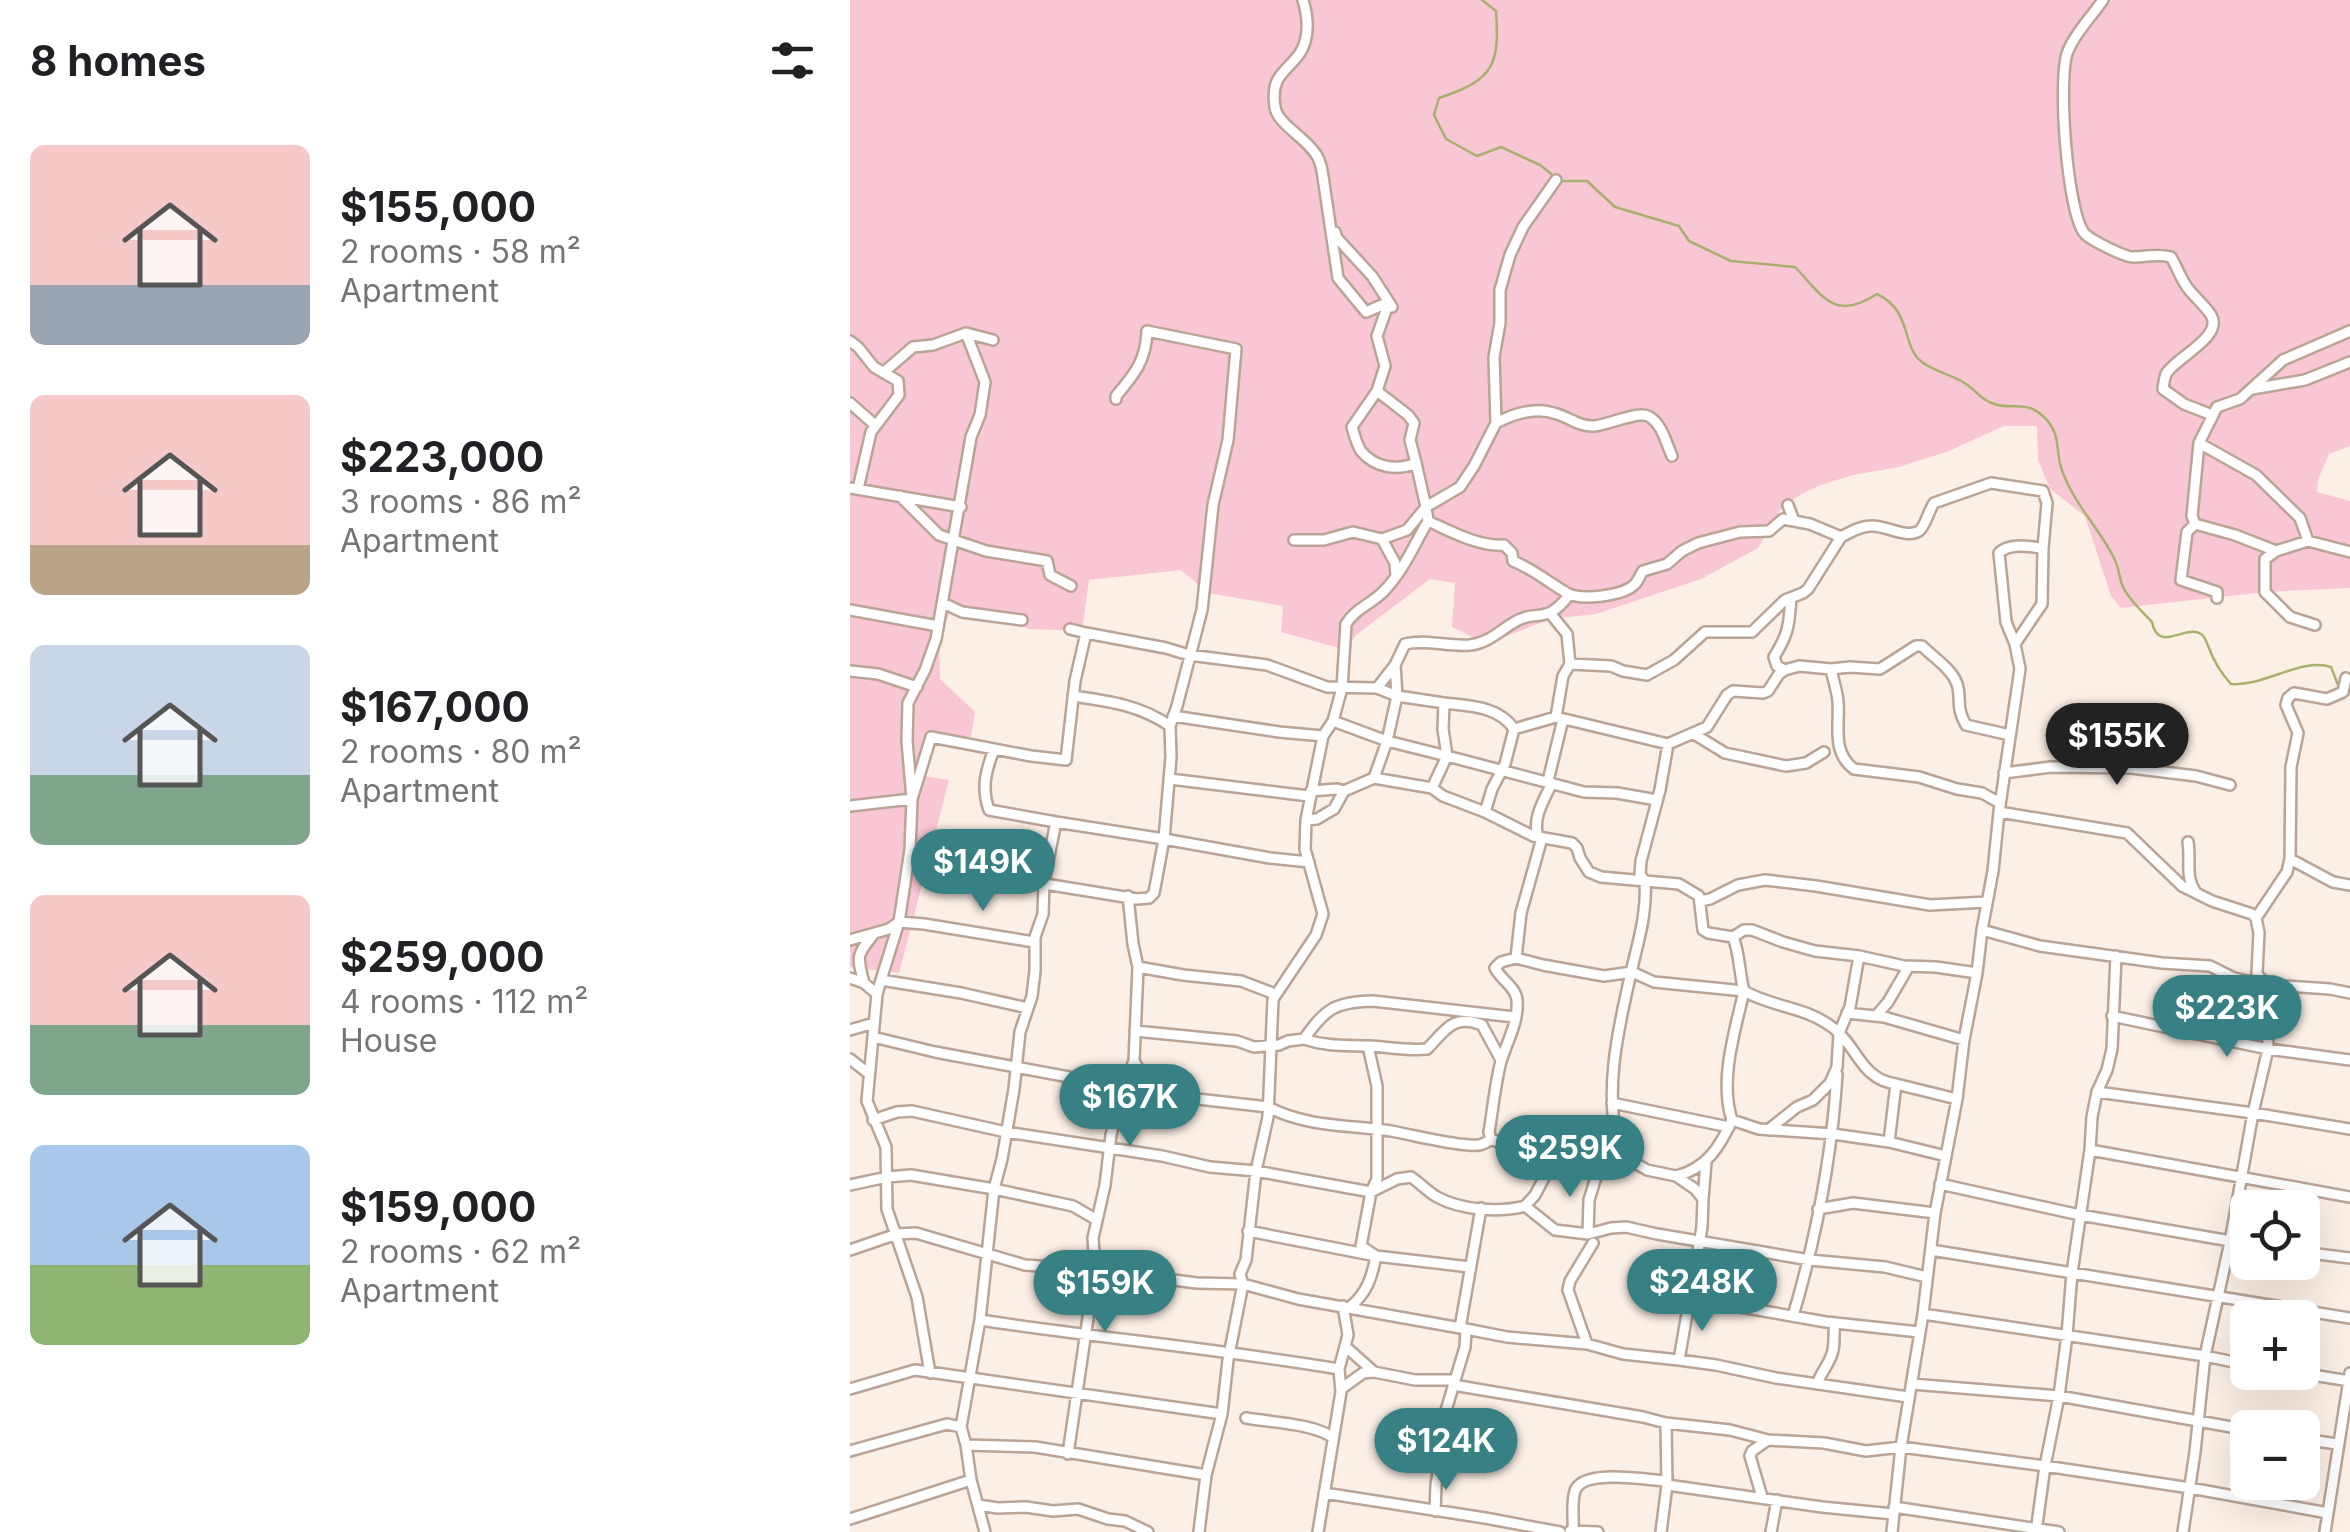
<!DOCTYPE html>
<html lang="en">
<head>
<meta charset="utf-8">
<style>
  :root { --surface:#fff; --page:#f6f6f6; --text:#202124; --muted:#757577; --accent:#378083 }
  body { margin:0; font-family:Inter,sans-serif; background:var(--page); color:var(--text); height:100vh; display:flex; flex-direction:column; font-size:38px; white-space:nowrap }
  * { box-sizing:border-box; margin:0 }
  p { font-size:32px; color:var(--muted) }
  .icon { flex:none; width:55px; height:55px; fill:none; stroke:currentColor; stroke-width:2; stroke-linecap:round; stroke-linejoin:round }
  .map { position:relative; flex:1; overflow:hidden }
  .details { display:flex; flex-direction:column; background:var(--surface); width:850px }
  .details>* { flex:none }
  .tools { position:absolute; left:1380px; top:1190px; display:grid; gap:20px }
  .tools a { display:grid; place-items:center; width:90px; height:90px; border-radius:15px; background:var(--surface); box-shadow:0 10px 40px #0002; font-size:50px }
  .price { position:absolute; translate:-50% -85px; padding:0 22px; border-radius:35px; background:var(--accent); color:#fff; font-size:32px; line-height:65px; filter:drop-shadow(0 2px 5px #0008) }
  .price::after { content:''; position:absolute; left:50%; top:60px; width:30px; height:22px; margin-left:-15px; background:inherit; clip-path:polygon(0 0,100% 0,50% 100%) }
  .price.current { background:#222; color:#fff }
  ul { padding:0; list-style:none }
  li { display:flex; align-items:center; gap:30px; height:250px; padding:0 30px }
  li span { display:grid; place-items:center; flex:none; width:280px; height:200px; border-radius:15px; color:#555 }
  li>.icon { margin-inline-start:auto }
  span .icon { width:120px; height:120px; fill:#fffc; stroke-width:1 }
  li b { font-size:42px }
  h2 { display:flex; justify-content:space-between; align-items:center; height:120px; padding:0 30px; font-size:42px }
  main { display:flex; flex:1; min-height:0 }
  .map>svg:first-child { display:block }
  .green { fill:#f9c7d4 }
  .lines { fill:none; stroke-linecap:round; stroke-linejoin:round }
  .stream { stroke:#a8b06d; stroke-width:2.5 }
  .minor-casing { stroke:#b9a495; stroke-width:14 }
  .minor { stroke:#fff; stroke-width:9 }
</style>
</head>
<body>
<main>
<section class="details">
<h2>8 homes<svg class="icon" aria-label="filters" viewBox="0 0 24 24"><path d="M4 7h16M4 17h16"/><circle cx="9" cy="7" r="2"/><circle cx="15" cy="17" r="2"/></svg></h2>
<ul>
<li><span style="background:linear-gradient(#f6c9c9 70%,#9aa5b1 0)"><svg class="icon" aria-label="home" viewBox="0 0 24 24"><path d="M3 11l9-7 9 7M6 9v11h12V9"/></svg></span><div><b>$155,000</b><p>2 rooms · 58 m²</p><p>Apartment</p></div></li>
<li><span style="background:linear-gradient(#f6c9c9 75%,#b9a48a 0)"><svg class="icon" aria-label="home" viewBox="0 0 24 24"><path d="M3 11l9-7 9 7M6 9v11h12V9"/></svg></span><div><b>$223,000</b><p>3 rooms · 86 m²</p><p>Apartment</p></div></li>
<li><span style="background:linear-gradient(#c9d6e8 65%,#7fa58c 0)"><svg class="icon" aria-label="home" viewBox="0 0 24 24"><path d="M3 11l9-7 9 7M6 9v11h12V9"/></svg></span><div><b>$167,000</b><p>2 rooms · 80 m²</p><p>Apartment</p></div></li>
<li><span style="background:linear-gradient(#f6c9c9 65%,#7fa58c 0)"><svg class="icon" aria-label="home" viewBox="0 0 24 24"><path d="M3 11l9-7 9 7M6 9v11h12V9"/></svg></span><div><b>$259,000</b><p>4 rooms · 112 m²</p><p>House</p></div></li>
<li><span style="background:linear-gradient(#a9c7e8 60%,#8fb573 0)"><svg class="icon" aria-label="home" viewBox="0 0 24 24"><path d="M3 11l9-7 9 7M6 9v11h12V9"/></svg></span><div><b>$159,000</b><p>2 rooms · 62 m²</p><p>Apartment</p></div></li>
</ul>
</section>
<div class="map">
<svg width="1500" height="1532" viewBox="0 0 1500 1532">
  <rect width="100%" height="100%" fill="#fcefe5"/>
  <!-- green -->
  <path class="green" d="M0,0H1500V446L1479,454L1468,479L1467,492L1500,501V588L1416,592L1271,608L1261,596L1235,516L1200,489L1188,460L1187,426H1154L1099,451L1049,467L1003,475L968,486L948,496L930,510L908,548L851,579L746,614L700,619L637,644L602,627L605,583L580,579L506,635L496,650L431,632L433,606L358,593L331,570L239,580L232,631L180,629L161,623L100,611L89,643L90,679L125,712L121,737L80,739L74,776L99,780L49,973L0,967Z"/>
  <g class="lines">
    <!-- stream -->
    <path class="stream" d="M632,0L646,11C650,66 643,80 589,98L584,115L596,139L627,156L651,147L690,165L710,181H737L765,207L829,226L839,241L881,261L945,267C973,296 984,322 1027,294C1063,311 1051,347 1072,362C1086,373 1106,375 1120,387C1129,394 1132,400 1144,404C1162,410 1177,400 1194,417C1213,436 1204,451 1213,473C1225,505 1249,528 1264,558C1269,567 1269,578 1273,587C1279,600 1293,612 1302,622C1308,654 1335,624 1351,634C1355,636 1357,644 1359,648C1364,662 1371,673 1381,684C1413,687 1452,657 1481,667L1490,690"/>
    <!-- minor casing -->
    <g class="minor-casing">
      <path id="minor" d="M453,0C458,17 460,37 450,53C436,73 420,75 425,107C427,125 461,140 469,160C472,167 473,176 474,183
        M1253,0C1242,16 1225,33 1218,51C1207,75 1217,215 1235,234C1241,240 1274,257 1283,257C1297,257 1307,253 1321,257C1327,267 1332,282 1340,291C1347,299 1355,306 1361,315C1374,337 1326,357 1316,374C1314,379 1314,383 1313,389L1334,404L1362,415
        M706,180L673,227L660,255L650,290V323L644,357L646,423L624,466L610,487L576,507L578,521C600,531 629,547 654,545L662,553L663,561C683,569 698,582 717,593C730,601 774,596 785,584C788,581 790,575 793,571L817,564L832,551L848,543L890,532L919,531L933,519L960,524L991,537L958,589L953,593L935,600L902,632H855L824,660L797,675L773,671L761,666L720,664L713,676L706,717L818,744L857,727L877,695L883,691L913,693L918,691L929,674L935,670L949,666L981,669L1000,667L1030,669L1066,646H1072C1083,657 1102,669 1107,684C1112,700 1105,706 1116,725L1160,735
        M485,232L487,238L522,276L542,307
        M1500,331L1433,360L1390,399L1367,407L1349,443L1342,516L1345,524L1385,535L1426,551L1458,541L1500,552
        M0,341L8,347L24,367L48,381L49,395L21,432L8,489
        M34,372L63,347L83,345L116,333L143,340
        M1402,389L1455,380L1500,362
        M527,391L558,415L564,423L560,440L566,463
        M0,403L25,425
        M646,423C665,413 686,406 707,414C720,418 730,427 744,426C758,425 787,411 798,416C812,423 816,443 822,456
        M1349,443L1406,475L1450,518L1458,541
        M0,488L111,507
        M50,496L89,535L136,551L197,561L200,575L221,586
        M938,505L944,521
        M1345,524L1337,532L1331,580L1367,592V598
        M991,537C1001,532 1010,526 1021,526C1036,525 1056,539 1069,531C1075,527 1079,510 1084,503L1141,483L1193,491L1197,503L1193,548L1192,604L1165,644L1170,669L1149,812L1143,871L1132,930L1127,973L1114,1040L1107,1099L1085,1213L1073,1314L1051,1447L1042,1532
        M532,539L545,563L546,576
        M444,540H474L503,532L532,539L557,530L576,507L566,463C547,471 525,468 511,451C507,445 504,434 502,427L527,391L535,366L527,336L539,302L516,312L488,278L473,177
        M1426,551L1415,559V592L1440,617L1465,625
        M93,603L112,612L172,620
        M0,610L88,626
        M700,613L717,634L720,664
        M236,633L316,648L339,655L417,665L477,687L527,688L547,696L537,741L524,778L582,788L593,796L635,812L683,836L722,843L727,848L730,858L739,872L751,877L795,881C797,911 790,935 783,964C769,1025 752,1092 770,1154L797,1170L826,1176L845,1189L853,1199L852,1227L829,1360L866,1365L926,1378L1058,1397
        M1165,644L1156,622L1149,553C1160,542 1179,547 1193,548
        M545,665L547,696L594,703
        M981,669C983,679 987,691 988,701C990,725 981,752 1004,769L1069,777L1107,789L1132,793L1150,803
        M935,670L927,666L924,657C939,633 939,625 941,598
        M0,671L28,674L67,687
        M527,688L545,665L555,644C577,639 598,647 620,645C638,643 648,632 663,623C686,608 696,626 719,595
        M223,696C258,701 290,705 320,726
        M323,716L429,732L473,736
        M706,717L664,729C649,706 619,706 594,703L593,729L597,756L734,792L767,793L807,800
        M483,721L537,741L597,756L582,788
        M844,734L875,753L936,766L956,763L974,752
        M818,744L810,790L791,861L790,874L795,881L829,884L849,896L853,930L858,933L883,937C890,954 889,973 894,991C924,1008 954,1006 982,1027C1008,1046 1010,1079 1046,1084L1039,1142L1096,1156
        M1154,773L1201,767L1281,768L1346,776L1380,785
        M320,779L459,796
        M698,781L713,719
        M461,791L487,789L494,791
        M0,806L62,799L57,741L58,703L75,670L86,639L121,437L130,415L135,382L116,333
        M635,812L642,789L655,764L664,729
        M1149,812L1277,833L1332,886L1362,901L1402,914L1406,918
        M456,820L467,819L477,813L484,809L494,791L524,778
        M206,822L314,839L321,757L320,726L327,706L352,610L363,505L378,440L386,349L297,331C296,360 285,374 266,396V399
        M688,837C682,818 694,800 702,783
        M1338,842C1341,859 1335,877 1345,891
        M1440,859L1483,882L1500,885
        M115,868L184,877L194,881L206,822L139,810C131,787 136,771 144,749
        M194,881L193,914L185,937V971L182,996L170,1032L164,1089L152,1159L144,1189L223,1206L247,1220
        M195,884L287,899L299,898L304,893L314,839L420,858L459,862
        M850,901L860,899L888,885L915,880L966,886L1080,905L1137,902
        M1132,930L1190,946L1312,963L1360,966L1384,978L1397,981L1420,985L1480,989L1500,993
        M883,937L894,930H902L933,942L965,951L1009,956L1000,1007L989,1033L987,1067L980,1083L963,1100L947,1107L918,1130
        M0,940L39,929L49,922L74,924L184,942L185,938
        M1009,956L1054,966L1086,967L1127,973
        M666,958L671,913L692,838
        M288,967L333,975L391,981L425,994
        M0,978L14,983L27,994
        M31,980L49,922L60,850L62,799L81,737L181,756L216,760L225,681L236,633L220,629
        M14,983C7,956 6,956 23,935
        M178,1008L111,993L31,980L27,994L23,1037L85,1052L321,1096L418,1107C455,1127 500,1125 541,1131C567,1136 593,1143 619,1145C628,1146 634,1145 641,1139
        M997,1013L1034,1017L1114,1040
        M1026,1016L1038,1002L1059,966
        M1262,1016L1418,1049L1500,1060
        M0,1030L24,1023
        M285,1031L387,1041L404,1047L429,1045L438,1041L454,1039C476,1008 485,1002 523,1001L664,1017
        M23,1037L17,1101L36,1147L37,1209L67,1297L80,1373
        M454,1039C477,1047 496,1045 519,1046C539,1047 557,1051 577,1049C595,1031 603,1013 632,1025L651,1060
        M0,1059L18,1073
        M284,1061L301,1091
        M1046,1084L1107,1099
        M1247,1092L1403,1113L1500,1129
        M762,1103L879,1127
        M23,1120L47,1112L62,1111L156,1132L312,1156L360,1167L406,1171L521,1192L547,1179L561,1177C570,1183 578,1192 587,1197C611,1210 649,1213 675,1206L705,1230L738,1234L761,1228L776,1227L807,1234L960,1260L1035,1267L1077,1277
        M1240,1150L1500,1197
        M770,1154L722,1163L678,1155L641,1139L639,1132C643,1109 645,1084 651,1061C657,1042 669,1021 667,1000C666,987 650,979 645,968L651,962L666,958L693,965L754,976L782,972L804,982L894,991C885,1031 869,1080 882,1120
        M826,1176C856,1169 870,1147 882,1120L909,1129L983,1134L1039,1142
        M1090,1184L1230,1215L1398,1244
        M0,1185L37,1177L61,1175L144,1189L130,1320L111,1427
        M853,1199L856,1162
        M675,1206L685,1195L704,1159
        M968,1209L1003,1203L1085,1213
        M398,1231L526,1256L620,1267
        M738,1234L739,1200L748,1171L743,1160L759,1143L763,1131
        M0,1250L47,1234L66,1233L175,1265L245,1270L347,1283L393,1284L448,1299L616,1329L657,1337L737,1344L773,1354L829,1360
        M1081,1250L1500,1318
        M1452,1252L1500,1258
        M839,1298L976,1322L1069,1332
        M500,1307C517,1293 522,1277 526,1256L511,1246L521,1192L527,1179V1086L518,1046
        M1073,1314L1355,1356L1398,1365
        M943,1316C966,1238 982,1156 987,1074
        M130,1320C249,1338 370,1349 489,1369L491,1392L468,1532
        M610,1328L631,1208
        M737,1344L718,1290L720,1281L743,1243
        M495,1346L524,1372
        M489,1369L498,1335L493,1306
        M1444,1372L1500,1381
        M967,1384C971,1372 981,1362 983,1350C985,1341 983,1333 985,1323
        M1062,1384L1209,1396L1398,1430
        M603,1385L793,1417L816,1423L880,1430L918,1440L974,1443L1016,1451L1051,1447L1195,1466L1340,1488L1478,1513
        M0,1389L65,1370L372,1414
        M491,1389L513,1373L524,1372L565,1380H604
        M396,1418C419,1422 467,1424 483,1438
        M1452,1439L1487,1444
        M116,1445L121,1480L135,1532
        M0,1451L97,1424L111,1427L116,1445L185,1447L356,1475
        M218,1454L245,1270L243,1238L255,1185L261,1135L274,1086L284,1061L288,967L283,944L278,896
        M817,1485L972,1507L1043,1514
        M474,1493L635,1518L710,1532
        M912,1497L900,1456L902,1451L918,1440
        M128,1505L148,1508L176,1507L203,1511L228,1509L258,1519L275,1521L298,1532
        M1044,1507L1209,1532
        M585,1511L586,1485L591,1455L588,1437L615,1347L616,1329
        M0,1519L121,1480
        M720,1531L748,1532
        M723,1531C724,1519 721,1503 725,1491C732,1468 797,1480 817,1481
        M349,1532L356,1475L372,1414L378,1360L393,1284L390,1274L396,1260L406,1171L418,1117L423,999L466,935L473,914L455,849L456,820L473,736L483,721L492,688L496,624C505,609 521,604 533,592C553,572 564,545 578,521
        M811,1532L817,1485L816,1423
        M921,1532L927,1500
        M1186,1532L1195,1466L1209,1396L1217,1335L1222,1273L1240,1150L1242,1117L1247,1092L1257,1070L1262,1049L1266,956
        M1333,1532L1345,1452L1355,1356L1380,1242L1403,1113L1418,1049L1417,1004L1420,985L1410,978L1407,973L1409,933L1406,918L1437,872L1440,859L1441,767L1448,733L1436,705L1438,698L1444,693L1477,699L1493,692L1496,678
        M1475,1532L1500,1373"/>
    </g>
    <!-- minor -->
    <use href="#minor" class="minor"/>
  </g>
</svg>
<div class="tools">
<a><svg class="icon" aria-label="locate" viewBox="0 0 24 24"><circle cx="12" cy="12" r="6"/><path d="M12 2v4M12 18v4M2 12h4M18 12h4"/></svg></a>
<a>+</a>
<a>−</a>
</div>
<b class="price current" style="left:1267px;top:788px">$155K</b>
<b class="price" style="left:133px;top:914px">$149K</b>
<b class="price" style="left:1377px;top:1060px">$223K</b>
<b class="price" style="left:280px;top:1149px">$167K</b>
<b class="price" style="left:720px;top:1200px">$259K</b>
<b class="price" style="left:852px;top:1334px">$248K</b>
<b class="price" style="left:255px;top:1335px">$159K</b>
<b class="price" style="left:596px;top:1493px">$124K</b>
</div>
</main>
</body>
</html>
